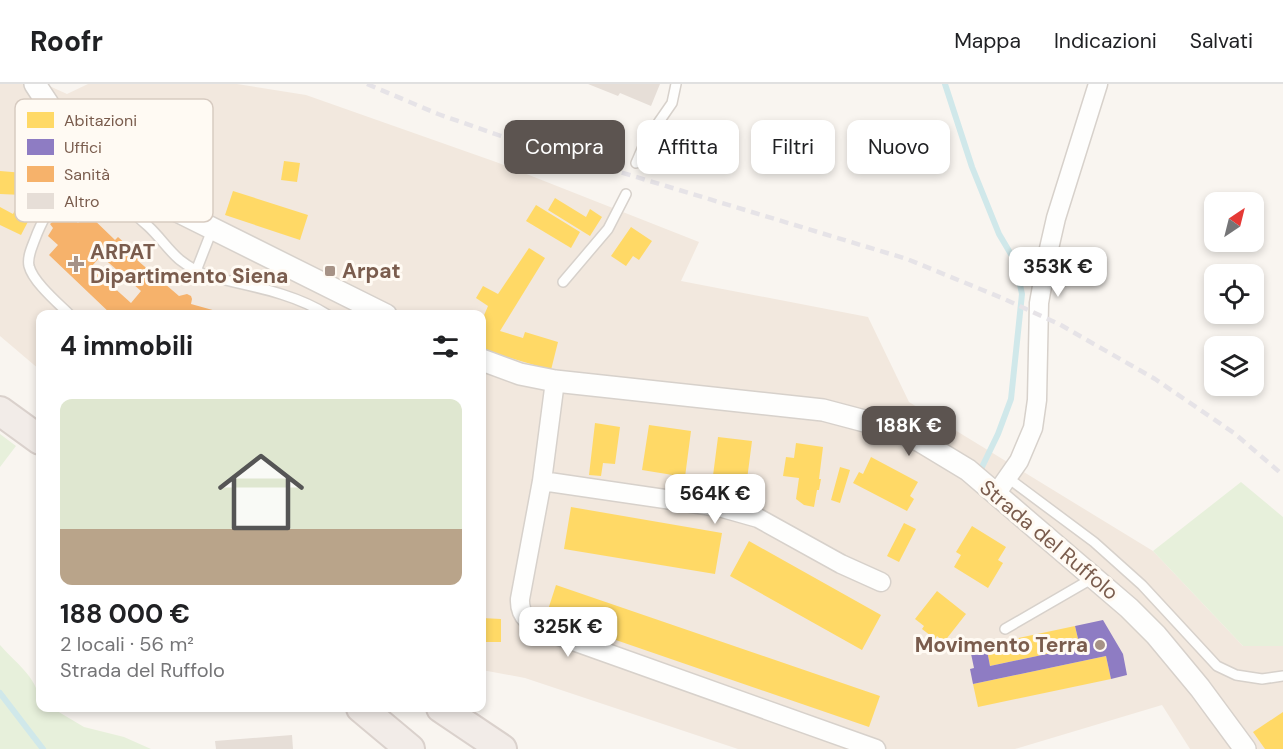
<!DOCTYPE html>
<html lang="it">
<head>
<meta charset="utf-8">
<style>
  :root { --surface:#fff; --page:#f6f6f6; --text:#202124; --muted:#757577; --line:#e0e0e0; --accent:#5c5450 }
  body { margin:0; font-family:"DM Sans",sans-serif; background:var(--page); color:var(--text); height:100vh; display:flex; flex-direction:column; font-size:22px; white-space:nowrap }
  * { box-sizing:border-box; margin:0 }
  p { font-size:20px; color:var(--muted) }
  .icon { flex:none; width:33px; height:33px; fill:none; stroke:currentColor; stroke-width:2; stroke-linecap:round; stroke-linejoin:round }
  .map { position:relative; flex:1; overflow:hidden }
  .panel { position:absolute; left:36px; top:226px; width:450px; height:402px; display:flex; flex-direction:column; background:var(--surface); border-radius:12px; box-shadow:0 3px 9px #0003 }
  .panel>* { flex:none }
  .guide { position:absolute; left:504px; top:36px; width:570px; height:54px; display:flex; gap:12px }
  .needle { width:39px; rotate:35deg }
  .tools { position:absolute; left:1204px; top:108px; display:grid; gap:12px }
  .tools a { display:grid; place-items:center; width:60px; height:60px; border-radius:12px; background:var(--surface); box-shadow:0 3px 9px #0003; font-size:30px }
  .price { position:absolute; translate:-50% -51px; padding:0 14px; border-radius:12px; background:#fff; color:#222; font-size:20px; line-height:39px; filter:drop-shadow(0 2px 3px #0008) }
  .price::after { content:''; position:absolute; left:50%; top:36px; width:18px; height:14px; margin-left:-9px; background:inherit; clip-path:polygon(0 0,100% 0,50% 100%) }
  .price.selected { background:var(--accent); color:#fff }
  ul { padding:0; list-style:none }
  li { display:grid; align-content:center; gap:12px; height:318px; padding:0 24px }
  li+li { border-top:2px solid var(--line) }
  li span { display:grid; place-items:center; height:186px; border-radius:12px; color:#555 }
  li>.icon { margin-inline-start:auto }
  span .icon { width:108px; height:108px; fill:#fffc; stroke-width:1 }
  li b { font-size:26px }
  h2 { display:flex; justify-content:space-between; align-items:center; height:72px; padding:0 24px; font-size:26px }
  .pill { padding:0 21px; border-radius:12px; background:var(--surface); box-shadow:0 3px 9px #0003; font-size:21px; line-height:54px }
  .pill.selected { background:var(--accent); color:#fff }
  header { display:flex; align-items:center; gap:36px; box-sizing:border-box; height:84px; padding:0 30px; background:var(--surface); border-bottom:2px solid var(--line) }
  header strong { font-size:28px }
  nav { display:flex; gap:33px; margin-inline-start:auto; font-size:21px }
  .map>svg:first-child { display:block }
  .residential { fill:#f2e8de }
  .green { fill:#e7f0db }
  .homes { fill:#ffd966 }
  .offices { fill:#8e7cc3 }
  .health { fill:#f6b26b; fill-rule:evenodd }
  .lines { fill:none; stroke-linecap:round; stroke-linejoin:round }
  .stream { stroke:#d0e8ea; stroke-width:6 }
  .building { fill:#e6ded7 }
  .service-casing { stroke:#d7d1cb; stroke-width:12 }
  .minor-casing { stroke:#d7d1cb; stroke-width:21 }
  .tertiary-casing { stroke:#d7d1cb; stroke-width:24 }
  .trunk-casing { stroke:#dad1cc; stroke-width:32 }
  .service { stroke:#fefefd; stroke-width:9 }
  .minor { stroke:#fefefd; stroke-width:18 }
  .tertiary { stroke:#fefefd; stroke-width:21 }
  .trunk { stroke:#f2ece8; stroke-width:28 }
  .rail { stroke:#e6e3e7; stroke-width:4.5; stroke-dasharray:9 6; stroke-linecap:butt }
  .poi-dot { fill:#a69286; stroke:#fffaf3; stroke-width:2 }
  .labels { text-anchor:middle; stroke-width:6; stroke-linejoin:round; paint-order:stroke }
  .poi-label { font-size:21px; font-weight:bold; fill:#7a5c4d; stroke:#fffaf3; text-anchor:start }
  .street-label { font-size:21px; fill:#7a5c4d; stroke:#fffaf3 }
  .key { fill:#fffaf3; stroke:#d7cbc1; stroke-width:1.5 }
  .key-label { font-size:16px; fill:#7a5c4d }
</style>
</head>
<body>
<header>
<strong>Roofr</strong>
<nav><a>Mappa</a><a>Indicazioni</a><a>Salvati</a></nav>
</header>
<div class="map">
<svg width="1283" height="665" viewBox="0 0 1283 665">
  <rect width="100%" height="100%" fill="#f9f5f0"/>
  <!-- residential -->
  <path class="residential" d="M0,0H45L67,10L88,0H237L306,11L496,78L699,158L681,197L868,233L909,318L1153,467L1243,562H1283V665H1190L1162,621L1015,665H738L525,594L482,586V231H40V286L0,252Z"/>
  <!-- green -->
  <path class="green" d="M0,350L16,362L0,383Z
    M1241,398L1283,433V562H1243L1153,467Z
    M0,561C18,582 40,594 40,624H52L84,643L124,653L151,665H0Z"/>
  <!-- homes -->
  <path class="homes" d="M284,77L300,79L297,98L281,96Z
    M0,87L24,89L23,111L0,110Z
    M233,107L308,131L300,156L225,131Z
    M555,114L586,133L590,125L602,133L590,152L548,126Z
    M18,120L33,128L21,151L0,141V123L13,130Z
    M536,121L580,148L571,164L526,137Z
    M631,143L652,157L639,176L633,172L626,182L611,172Z
    M529,164L545,174L500,247L523,254L525,248L558,258L551,286L483,266L485,260L482,259V236L488,222L476,214L483,202L498,210Z
    M595,339L620,343L615,380L603,379L601,392L589,391Z
    M649,341L691,347L685,393L642,386Z
    M718,353L752,357L745,411L711,407Z
    M796,359L823,363L819,395H821L819,406H817L814,423L804,421L796,415L799,394L783,392L786,373L794,374Z
    M871,373L918,398L910,412L914,415L907,427L853,399L859,388L863,390Z
    M840,383L850,386L840,419L831,416Z
    M571,423L722,449L715,490L564,465Z
    M904,439L916,445L899,478L887,472Z
    M972,442L1006,463L998,476L1003,479L988,504L954,483L961,471L956,468Z
    M749,457L881,531L862,566L730,492Z
    M556,501L880,612L869,643L546,532Z
    M937,507L966,530L944,558L937,552L935,555L922,545L924,542L915,535Z
    M482,534L501,535V558H482Z
    M1075,542L1080,563L990,582L986,561Z
    M1106,572L1111,595L978,623L973,600Z
    M1283,628V665H1265L1253,648Z"/>
  <!-- offices -->
  <path class="offices" d="M1103,536L1123,570L1127,591L1111,595L1106,572L973,600L970,585L974,584L970,565L986,561L990,582L1080,563L1075,542Z"/>
  <!-- health -->
  <path class="health" d="M87,129L115,156L118,153L140,173L137,176L179,212L187,210L191,212L192,215L191,220L227,230L228,226L246,231H112L49,171L58,161L48,152L53,144L50,140L58,133L60,136L64,131H70L78,139ZM101,172L141,207L131,219L91,183Z"/>
  <g class="lines">
    <!-- stream -->
    <path class="stream" d="M945,0L972,83L999,150L1015,177L1022,210L1011,315L998,350L981,385
      M0,609L43,665"/>
  </g>
  <!-- building -->
  <path class="building" d="M588,0H660L651,22L620,9L618,12Z
    M292,651L293,665H216L215,657Z"/>
  <g class="lines">
    <!-- service casing -->
    <g class="service-casing">
      <path id="service" d="M636,79L645,58L672,19L676,0
        M196,187L212,146
        M563,198L608,145L626,110
        M70,231C58,219 33,198 29,182C27,173 32,163 35,155C39,144 53,114 63,108C85,93 132,127 148,142C160,153 168,166 180,176C189,183 198,188 208,192C248,202 292,208 328,231
        M1008,394L1094,458L1142,501L1217,582L1236,591L1262,595L1283,592
        M1005,545L1093,494"/>
    </g>
    <!-- minor casing -->
    <g class="minor-casing">
      <path id="minor" d="M555,297L542,397L520,515C519,534 532,541 548,548L876,665
        M542,397L719,423L758,434L841,480L881,498
        M996,410L1019,377L1033,344L1037,316L1039,219L1048,169L1056,134L1098,0"/>
    </g>
    <!-- tertiary casing -->
    <g class="tertiary-casing">
      <path id="tertiary" d="M35,0C62,43 88,76 131,104L386,231
        M482,276L520,290L555,297L823,326L891,344L920,357L968,386L1129,524L1156,551L1200,604L1245,665"/>
    </g>
    <!-- trunk casing -->
    <g class="trunk-casing">
      <path id="trunk" d="M0,327L40,356
        M361,624L410,665
        M441,624L502,665"/>
    </g>
    <!-- service -->
    <use href="#service" class="service"/>
    <!-- minor -->
    <use href="#minor" class="minor"/>
    <!-- tertiary -->
    <use href="#tertiary" class="tertiary"/>
    <!-- trunk -->
    <use href="#trunk" class="trunk"/>
    <!-- rail -->
    <path class="rail" d="M367,0L438,30L501,52L907,175L1002,214L1059,240L1155,295L1234,349L1283,391"/>
  </g>
  <!-- markers -->
  <g class="poi-dot">
    <path d="M73 171h6v6h6v6h-6v6h-6v-6h-6v-6h6z"/>
    <rect x="324" y="181" width="12" height="12" rx="3"/>
    <circle cx="1100" cy="561" r="6"/>
  </g>
  <g class="labels">
    <!-- poi labels -->
    <g class="poi-label">
      <text x="90" y="175">ARPAT<tspan x="90" dy="24">Dipartimento Siena</tspan></text>
      <text x="342" y="194">Arpat</text>
      <text x="1088" y="568" text-anchor="end">Movimento Terra</text>
    </g>
    <!-- street labels -->
    <g class="street-label">
      <text transform="translate(1049 456) rotate(40)" y="7">Strada del Ruffolo</text>
    </g>
  </g>
  <!-- legend -->
  <rect x="15" y="15" width="198" height="123" rx="9" class="key"/>
  <rect x="27" y="28" width="27" height="16" fill="#ffd966"/>
  <rect x="27" y="55" width="27" height="16" fill="#8e7cc3"/>
  <rect x="27" y="82" width="27" height="16" fill="#f6b26b"/>
  <rect x="27" y="109" width="27" height="16" fill="#e6ded7"/>
  <g class="key-label">
    <text x="64" y="42">Abitazioni</text>
    <text x="64" y="69">Uffici</text>
    <text x="64" y="96">Sanità</text>
    <text x="64" y="123">Altro</text>
  </g>
</svg>
<div class="tools">
<a><svg class="needle" viewBox="-14 -14 28 28"><path d="M0-13l5 13h-10z" fill="#e53935"/><path d="M0 13l5-13h-10z" fill="#757577"/></svg></a>
<a><svg class="icon" aria-label="locate" viewBox="0 0 24 24"><circle cx="12" cy="12" r="6"/><path d="M12 2v4M12 18v4M2 12h4M18 12h4"/></svg></a>
<a><svg class="icon" aria-label="layers" viewBox="0 0 24 24"><path d="M12 4l9 5-9 5-9-5zM3 14l9 5 9-5"/></svg></a>
</div>
<b class="price" style="left:1058px;top:214px">353K €</b>
<b class="price selected" style="left:909px;top:373px">188K €</b>
<b class="price" style="left:715px;top:441px">564K €</b>
<b class="price" style="left:568px;top:574px">325K €</b>
<div class="guide">
<a class="pill selected">Compra</a>
<a class="pill">Affitta</a>
<a class="pill">Filtri</a>
<a class="pill">Nuovo</a>
</div>
<section class="panel">
<h2>4 immobili<svg class="icon" aria-label="filters" viewBox="0 0 24 24"><path d="M4 7h16M4 17h16"/><circle cx="9" cy="7" r="2"/><circle cx="15" cy="17" r="2"/></svg></h2>
<ul>
<li><span style="background:linear-gradient(#dfe7d0 70%,#b9a48a 0)"><svg class="icon" aria-label="home" viewBox="0 0 24 24"><path d="M3 11l9-7 9 7M6 9v11h12V9"/></svg></span><div><b>188 000 €</b><p>2 locali · 56 m²</p><p>Strada del Ruffolo</p></div></li>
</ul>
</section>
</div>
</body>
</html>
